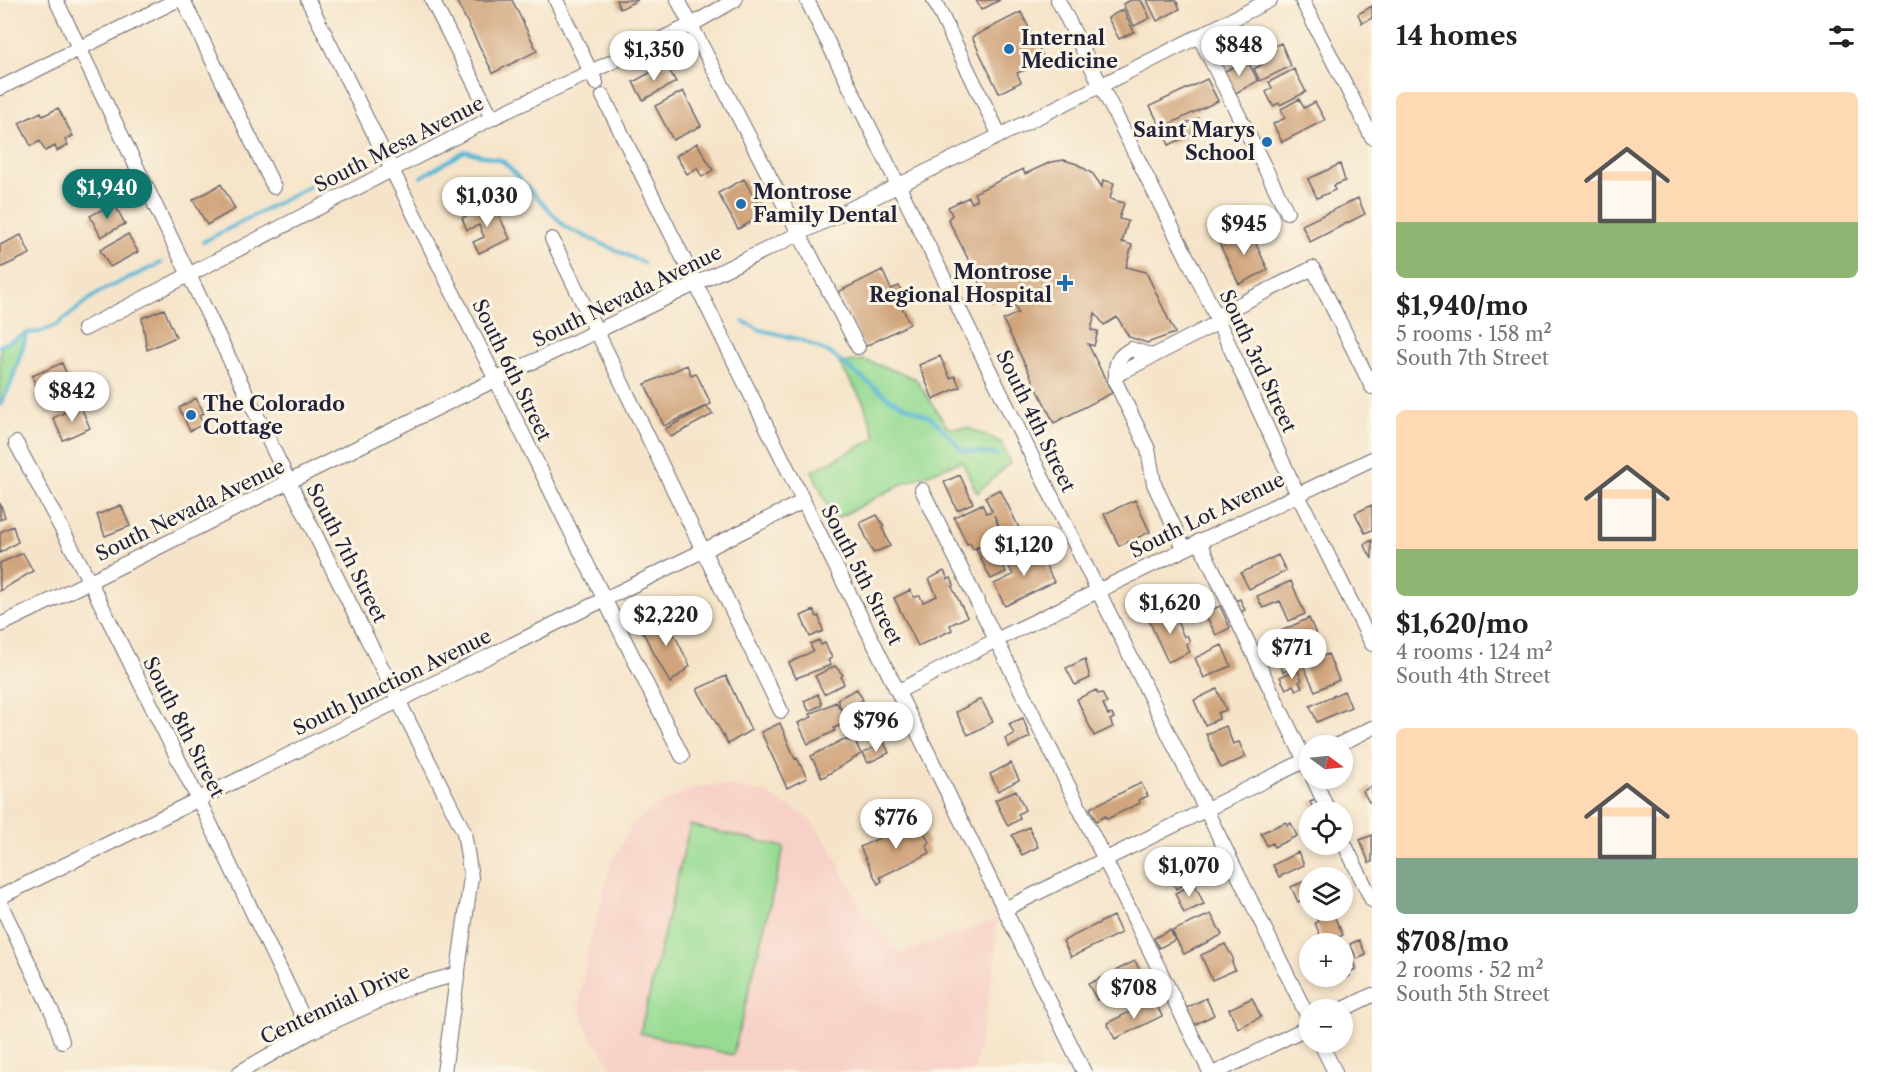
<!DOCTYPE html>
<html lang="en">
<head>
<meta charset="utf-8">
<style>
  :root { --surface:#fff; --page:#f6f6f6; --text:#222; --muted:#767676; --accent:#0f766e }
  body { margin:0; font-family:"Libre Caslon Text",serif; background:var(--page); color:var(--text); height:100vh; display:flex; flex-direction:column; font-size:22px; white-space:nowrap }
  * { box-sizing:border-box; margin:0 }
  p { font-size:20px; color:var(--muted) }
  .icon { flex:none; width:33px; height:33px; fill:none; stroke:currentColor; stroke-width:2; stroke-linecap:round; stroke-linejoin:round }
  .map { position:relative; flex:1; overflow:hidden }
  .details { display:flex; flex-direction:column; background:var(--surface); width:510px }
  .details>* { flex:none }
  .needle { width:39px; rotate:105deg }
  .controls { position:absolute; left:1299px; top:735px; display:grid; gap:12px }
  .controls a { display:grid; place-items:center; width:54px; height:54px; border-radius:50%; background:var(--surface); box-shadow:0 3px 9px #0003; font-size:30px }
  .price { position:absolute; translate:-50% -51px; padding:0 14px; border-radius:21px; background:#fff; color:#222; font-size:20px; line-height:39px; filter:drop-shadow(0 2px 3px #0008) }
  .price::after { content:''; position:absolute; left:50%; top:36px; width:18px; height:14px; margin-left:-9px; background:inherit; clip-path:polygon(0 0,100% 0,50% 100%) }
  .price.on { background:var(--accent); color:#fff }
  ul { padding:0; list-style:none }
  li { display:grid; align-content:center; gap:12px; height:318px; padding:0 24px }
  li span { display:grid; place-items:center; height:186px; border-radius:9px; color:#555 }
  li>.icon { margin-inline-start:auto }
  span .icon { width:108px; height:108px; fill:#fffc; stroke-width:1 }
  li b { font-size:26px }
  h2 { display:flex; justify-content:space-between; align-items:center; height:72px; padding:0 24px; font-size:26px }
  main { display:flex; flex:1; min-height:0 }
  .map>svg:first-child { display:block }
  .built { fill:#f7d1c7 }
  .green { fill:#97db93; stroke:#5c7e67; stroke-width:1.5 }
  .lines { fill:none; stroke-linecap:round; stroke-linejoin:round }
  .stream { stroke:#58b7d7; stroke-width:4 }
  .building { fill:#d0a47c }
  .minor-casing { stroke:#6c666d; stroke-width:16 }
  .minor { stroke:#fff; stroke-width:14 }
  .poi-dot { fill:#1f6fb2; stroke:#fcf5e5; stroke-width:2 }
  .labels { text-anchor:middle; stroke-width:6; stroke-linejoin:round; paint-order:stroke }
  .poi-label { font-size:20px; font-weight:bold; fill:#22223b; stroke:#fcf5e5; text-anchor:start }
  .street-label { font-size:20px; fill:#22223b; stroke:#fcf5e5 }
</style>
</head>
<body>
<main>
<div class="map">
<svg width="1372" height="1072" viewBox="0 0 1372 1072">
  <rect width="100%" height="100%" fill="#fcf5e5"/>
  <filter id="ink" filterUnits="userSpaceOnUse"><feTurbulence type="fractalNoise" baseFrequency=".0167" numOctaves="2"/><feDisplacementMap in="SourceGraphic" scale="12" xChannelSelector="R" yChannelSelector="G"/><feConvolveMatrix kernelMatrix="1 2 1 2 8 2 1 2 1" color-interpolation-filters="sRGB"/></filter>
  <filter id="wash" filterUnits="userSpaceOnUse"><feTurbulence type="fractalNoise" baseFrequency=".008" numOctaves="4" result="noise"/><feDisplacementMap in="SourceGraphic" scale="24" xChannelSelector="R" yChannelSelector="G"/><feGaussianBlur stdDeviation="1.35" result="paint"/><feColorMatrix in="noise" values="0 0 0 0 0 0 0 0 0 0 0 0 0 0 0 0 0 1.4 0 .05"/><feComposite in="paint" operator="in"/></filter>
  <g filter="url(#wash)">
    <rect width="100%" height="100%" fill="#f5e4c9"/>
    <!-- built -->
    <path class="built" d="M716,785L764,792L809,818L832,850L862,910L900,954L997,919L995,963L974,1072H616L589,1033L579,1006L588,949L611,863L632,825L659,804L697,787Z"/>
    <!-- green -->
    <path class="green" d="M27,333L11,384L0,405V346Z
      M864,360L915,378L948,428H968L1001,442L1010,463L977,493L962,461L902,484L834,520L812,471L876,438L863,401L839,363Z
      M690,825L784,847L733,1055L640,1033Z"/>
    <g class="lines">
      <!-- stream -->
      <path class="stream" d="M421,177L465,151L503,161L565,227L644,263
        M203,242L333,174
        M744,322L761,330L801,340L828,352L890,399L933,419L962,450L998,455
        M0,346L27,333L40,332L58,324L99,292L161,263
        M0,405L11,384L27,334"/>
    </g>
    <g id="blocks">
      <!-- building -->
      <path class="building" d="M456,0H512L537,51L493,73Z
        M616,0H638L620,9Z
        M976,0H1000L981,10Z
        M1131,0H1141L1150,18L1134,26L1123,4Z
        M1147,0H1176L1180,9L1157,21Z
        M1372,6V18L1362,23L1358,14Z
        M1123,9L1134,32L1119,39L1108,18Z
        M1021,12L1046,62L1017,73L1021,82L999,93L972,37Z
        M1281,43L1291,66L1260,81L1254,69L1261,65L1256,55Z
        M1247,60L1258,81L1232,95L1221,73Z
        M666,64L676,82L643,100L633,82Z
        M1294,69L1306,92L1280,105L1279,103L1273,106L1266,92L1272,88L1269,82Z
        M1207,79L1218,101L1161,128L1150,106Z
        M683,91L701,126L673,140L655,106Z
        M1299,99L1304,108L1315,102L1325,120L1282,142L1273,124L1285,118L1281,109Z
        M58,108L73,136L65,140L68,145L57,151L55,146L45,151L40,141L31,146L19,123L41,112L43,116Z
        M1198,118L1203,129L1169,145L1164,134Z
        M697,143L713,170L702,177L697,168L687,174L676,156Z
        M1064,160L1077,164L1093,174L1102,187L1103,180L1114,183L1110,199L1124,203L1119,219L1128,221L1122,242L1132,245L1126,267L1146,272L1175,333L1147,343L1129,337L1117,317L1104,325L1095,313L1091,330L1098,331L1094,346L1088,344L1112,393L1054,423L1003,320L1018,313L1009,293L990,303L948,219L952,215L948,207L969,197L972,203L977,200L974,193L1023,169L1025,174L1051,162Z
        M1340,164L1345,181L1333,186L1335,190L1317,198L1308,179Z
        M101,178L110,194L90,204L82,188Z
        M744,179L764,215L738,229L718,193Z
        M221,184L235,209L207,225L193,200Z
        M1358,198L1365,214L1310,242L1302,225Z
        M114,203L125,224L101,237L90,216Z
        M493,203L510,239L479,253L473,242L484,237L479,225L467,230L462,218Z
        M1249,229L1268,270L1239,284L1219,243Z
        M128,234L138,252L110,267L100,250Z
        M21,235L30,254L0,268V245Z
        M882,270L891,289L899,286L907,302L901,305L910,324L864,347L838,292Z
        M164,309L176,337L147,350L142,318Z
        M940,356L950,378L955,376L960,387L933,399L919,365Z
        M62,363L74,392L44,405L32,376Z
        M687,365L691,375L696,373L711,404L664,426L645,384Z
        M196,398L204,413L199,416L203,424L190,431L179,408Z
        M80,405L90,428L63,440L53,418Z
        M706,407L713,414L671,437L665,429Z
        M960,475L973,503L957,510L944,482Z
        M1000,489L1019,528L1004,535L994,515L998,526L993,528L997,537L973,549L970,543L967,544L954,517L982,504L986,513L992,511L985,497Z
        M1135,500L1150,532L1119,546L1104,514Z
        M0,503L5,517L0,520Z
        M121,505L130,526L105,536L97,515Z
        M1372,505V530L1365,533L1355,513Z
        M877,515L884,526L882,527L890,546L873,553L860,523Z
        M13,526L18,542L0,553V532Z
        M1372,540V559L1364,544Z
        M991,542L1006,572L991,579L976,549Z
        M1037,548L1054,582L1005,606L994,584L1013,575L1007,562Z
        M23,553L33,571L0,591V563Z
        M1278,555L1286,571L1249,589L1241,573Z
        M944,571L948,579L951,578L954,585L952,587L967,617L950,625L952,630L918,646L894,598L910,590L914,597L920,596L923,602L937,596L929,579Z
        M1291,581L1305,614L1289,621L1280,601L1263,608L1257,596Z
        M1240,599L1245,610L1237,614L1232,602Z
        M1220,606L1230,628L1216,635L1205,613Z
        M1171,609L1174,614L1177,613L1180,619L1177,621L1184,637L1187,635L1190,642L1186,644L1190,652L1168,662L1148,619Z
        M814,610L817,617L819,616L823,631L810,637L801,616Z
        M664,614L690,666L670,683L640,627Z
        M1309,618L1319,641L1296,652L1301,664L1283,672L1277,658L1291,651L1281,631Z
        M819,640L821,645L825,643L832,658L828,660L831,665L796,678L789,663L813,651L810,644Z
        M1222,645L1231,666L1204,678L1195,658Z
        M1328,654L1339,680L1315,691L1303,665Z
        M1085,659L1090,678L1075,685L1066,668Z
        M835,666L843,675L841,677L844,684L824,694L815,676Z
        M1297,669L1302,680L1299,682L1302,687L1296,690L1293,685L1286,689L1280,677Z
        M726,676L751,730L728,744L697,689Z
        M857,689L863,700L842,710L837,699Z
        M1217,689L1226,710L1218,713L1219,719L1205,725L1194,700Z
        M1096,690L1098,694L1102,693L1107,703L1103,704L1108,715L1112,714L1114,718L1110,720L1113,727L1094,736L1077,699Z
        M1344,691L1351,707L1317,722L1310,706Z
        M818,694L822,705L809,711L804,701Z
        M981,699L993,722L968,735L956,712Z
        M836,702L846,718L843,720L845,723L834,728L835,731L808,744L798,723L812,717L810,714Z
        M1023,718L1030,737L1009,747L1005,739L1014,734L1009,724Z
        M780,723L795,759L797,758L807,778L787,788L761,732Z
        M1226,726L1233,744L1239,742L1246,757L1221,768L1206,734Z
        M842,740L855,741L861,754L822,778L811,756Z
        M884,742L889,753L868,763L863,753Z
        M1011,763L1019,780L998,791L990,774Z
        M1141,783L1148,796L1139,800L1140,803L1107,819L1105,816L1096,821L1090,808Z
        M1372,786V801L1369,802L1363,791Z
        M1016,790L1025,810L1018,814L1020,819L1008,826L995,800Z
        M1315,800L1320,812H1315L1310,802Z
        M914,821L918,829L922,827L929,843L926,845L930,853L880,877L882,881L878,884L860,847Z
        M1286,822L1287,825L1291,823L1297,836L1274,847L1272,843L1267,846L1261,833Z
        M1029,827L1038,847L1022,855L1012,835Z
        M1372,835V862L1369,863L1360,840Z
        M1298,852L1304,865L1279,877L1273,865Z
        M1184,861L1193,880L1176,889L1167,870Z
        M1310,879V897L1298,902L1291,887Z
        M1195,884L1204,904L1184,913L1175,893Z
        M1328,910L1331,915L1333,914L1343,935L1324,944L1315,923L1318,922L1315,916Z
        M1211,914L1222,935L1184,954L1172,931Z
        M1113,916L1121,933L1071,957L1063,941Z
        M1170,930L1175,940L1159,948L1154,938Z
        M1359,940L1366,955L1357,959L1350,944Z
        M1225,944L1233,958L1232,962L1235,970L1212,980L1201,955Z
        M1350,955L1356,969L1349,972L1350,976L1335,983L1332,976H1342V959Z
        M1135,961L1143,976L1097,1000L1088,984Z
        M1206,998L1214,1015L1194,1025L1186,1008Z
        M1252,998L1261,1017L1238,1028L1229,1009Z
        M1154,1000L1162,1016L1115,1039L1107,1023Z"/>
    </g>
  </g>
  <g filter="url(#ink)">
    <use href="#blocks" fill-opacity="0" stroke="#6c666d" stroke-width="1.5"/>
    <g class="lines">
      <!-- minor casing -->
      <g class="minor-casing">
        <path id="minor" d="M56,0L289,482L464,832L471,877L444,1072
          M183,0L274,187
          M308,0L682,756
          M432,0L492,118
          M556,0L596,83
          M678,0L858,347
          M807,0L1310,1021
          M934,0L999,134
          M1058,0L1206,295L1297,493L1372,644
          M1302,0L1372,137
          M1199,36L1287,212
          M0,88L177,0
          M603,96C765,420 925,746 1084,1072
          M552,239L781,711
          M1216,316L1313,268L1372,387
          M84,329L492,118L691,25L735,0
          M1116,376C1115,361 1119,356 1131,349L1153,356
          M16,443L90,582L205,813L310,1032
          M922,490L1210,1072
          M1199,541L1310,771
          M1184,548L1154,484L1148,449L1115,381L1116,376L1122,372L1219,322
          M0,625C167,545 330,459 497,379C756,255 1014,131 1270,0
          M899,691L996,640L1372,459
          M1336,746L1372,728
          M1313,778L1329,812
          M1342,839L1372,900
          M0,897L802,502
          M0,903L53,1014L62,1041
          M1005,909L1310,758
          M1342,1010L1372,995
          M1320,1042L1335,1072
          M240,1072L310,1032L410,987L458,974
          M1217,1072L1310,1026"/>
      </g>
      <!-- minor -->
      <use href="#minor" class="minor"/>
    </g>
  </g>
  <!-- markers -->
  <g class="poi-dot">
    <circle cx="1009" cy="49" r="6"/>
    <circle cx="1267" cy="142" r="6"/>
    <circle cx="741" cy="204" r="6"/>
    <path d="M1062 274h6v6h6v6h-6v6h-6v-6h-6v-6h6z"/>
    <circle cx="191" cy="415" r="6"/>
  </g>
  <g class="labels">
    <!-- poi labels -->
    <g class="poi-label">
      <text x="1021" y="45">Internal<tspan x="1021" dy="23">Medicine</tspan></text>
      <text x="1255" y="137" text-anchor="end">Saint Marys<tspan x="1255" dy="23">School</tspan></text>
      <text x="753" y="199">Montrose<tspan x="753" dy="23">Family Dental</tspan></text>
      <text x="1052" y="279" text-anchor="end">Montrose<tspan x="1052" dy="23">Regional Hospital</tspan></text>
      <text x="203" y="411">The Colorado<tspan x="203" dy="23">Cottage</tspan></text>
    </g>
    <!-- street labels -->
    <g class="street-label">
      <text transform="translate(399 144) rotate(-27)" y="7">South Mesa Avenue</text>
      <text transform="translate(627 296) rotate(-26)" y="7">South Nevada Avenue</text>
      <text transform="translate(1258 361) rotate(65)" y="7">South 3rd Street</text>
      <text transform="translate(512 370) rotate(64)" y="7">South 6th Street</text>
      <text transform="translate(1036 421) rotate(64)" y="7">South 4th Street</text>
      <text transform="translate(190 510) rotate(-26)" y="7">South Nevada Avenue</text>
      <text transform="translate(1207 515) rotate(-26)" y="7">South Lot Avenue</text>
      <text transform="translate(347 553) rotate(63)" y="7">South 7th Street</text>
      <text transform="translate(862 575) rotate(63)" y="7">South 5th Street</text>
      <text transform="translate(392 682) rotate(-26)" y="7">South Junction Avenue</text>
      <text transform="translate(184 727) rotate(63)" y="7">South 8th Street</text>
      <text transform="translate(335 1004) rotate(-25)" y="7">Centennial Drive</text>
    </g>
  </g>
</svg>
<div class="controls">
<a><svg class="needle" viewBox="-14 -14 28 28"><path d="M0-13l5 13h-10z" fill="#e53935"/><path d="M0 13l5-13h-10z" fill="#767676"/></svg></a>
<a><svg class="icon" aria-label="locate" viewBox="0 0 24 24"><circle cx="12" cy="12" r="6"/><path d="M12 2v4M12 18v4M2 12h4M18 12h4"/></svg></a>
<a><svg class="icon" aria-label="layers" viewBox="0 0 24 24"><path d="M12 4l9 5-9 5-9-5zM3 14l9 5 9-5"/></svg></a>
<a>+</a>
<a>−</a>
</div>
<b class="price" style="left:1239px;top:77px">$848</b>
<b class="price" style="left:654px;top:82px">$1,350</b>
<b class="price on" style="left:107px;top:220px">$1,940</b>
<b class="price" style="left:487px;top:228px">$1,030</b>
<b class="price" style="left:1244px;top:256px">$945</b>
<b class="price" style="left:72px;top:423px">$842</b>
<b class="price" style="left:1024px;top:577px">$1,120</b>
<b class="price" style="left:1170px;top:635px">$1,620</b>
<b class="price" style="left:666px;top:647px">$2,220</b>
<b class="price" style="left:1292px;top:680px">$771</b>
<b class="price" style="left:876px;top:753px">$796</b>
<b class="price" style="left:896px;top:850px">$776</b>
<b class="price" style="left:1189px;top:898px">$1,070</b>
<b class="price" style="left:1134px;top:1020px">$708</b>
</div>
<section class="details">
<h2>14 homes<svg class="icon" aria-label="filters" viewBox="0 0 24 24"><path d="M4 7h16M4 17h16"/><circle cx="9" cy="7" r="2"/><circle cx="15" cy="17" r="2"/></svg></h2>
<ul>
<li><span style="background:linear-gradient(#ffd9b3 70%,#8fb573 0)"><svg class="icon" aria-label="home" viewBox="0 0 24 24"><path d="M3 11l9-7 9 7M6 9v11h12V9"/></svg></span><div><b>$1,940/mo</b><p>5 rooms · 158 m²</p><p>South 7th Street</p></div></li>
<li><span style="background:linear-gradient(#ffd9b3 75%,#8fb573 0)"><svg class="icon" aria-label="home" viewBox="0 0 24 24"><path d="M3 11l9-7 9 7M6 9v11h12V9"/></svg></span><div><b>$1,620/mo</b><p>4 rooms · 124 m²</p><p>South 4th Street</p></div></li>
<li><span style="background:linear-gradient(#ffd9b3 70%,#7fa58c 0)"><svg class="icon" aria-label="home" viewBox="0 0 24 24"><path d="M3 11l9-7 9 7M6 9v11h12V9"/></svg></span><div><b>$708/mo</b><p>2 rooms · 52 m²</p><p>South 5th Street</p></div></li>
</ul>
</section>
</main>
</body>
</html>
